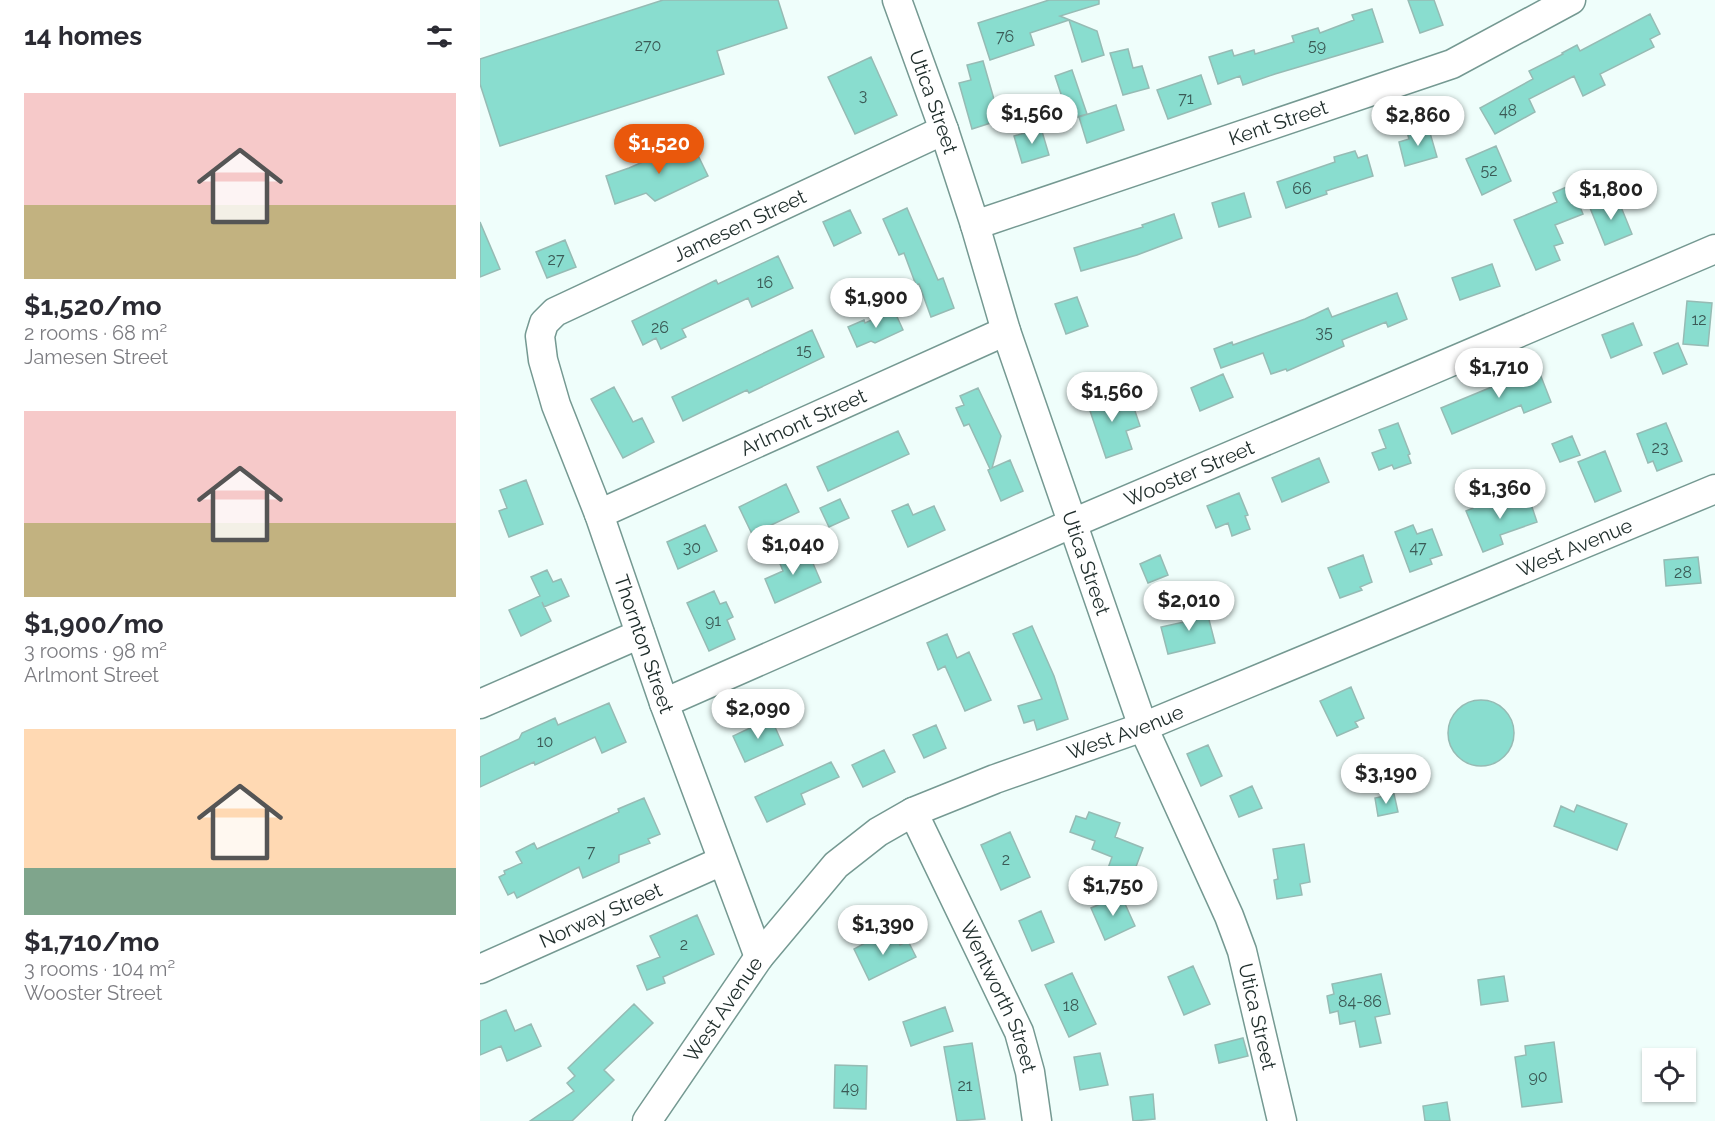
<!DOCTYPE html>
<html lang="en">
<head>
<meta charset="utf-8">
<style>
  :root { --surface:#fff; --page:#f7f7f7; --text:#2b2b33; --muted:#7c7c81; --accent:#ea580c }
  body { margin:0; font-family:Raleway,sans-serif; background:var(--page); color:var(--text); height:100vh; display:flex; flex-direction:column; font-size:22px; white-space:nowrap }
  * { box-sizing:border-box; margin:0 }
  p { font-size:20px; color:var(--muted) }
  .icon { flex:none; width:33px; height:33px; fill:none; stroke:currentColor; stroke-width:2; stroke-linecap:round; stroke-linejoin:round }
  .map { position:relative; flex:1; overflow:hidden }
  .sheet { display:flex; flex-direction:column; background:var(--surface); width:480px }
  .sheet>* { flex:none }
  .buttons { position:absolute; left:1162px; top:1048px; display:grid; gap:12px }
  .buttons a { display:grid; place-items:center; width:54px; height:54px; border-radius:0px; background:var(--surface); box-shadow:0 2px 4px #0004; font-size:30px }
  .price { position:absolute; translate:-50% -51px; padding:0 14px; border-radius:21px; background:#fff; color:#222; font-size:20px; line-height:39px; filter:drop-shadow(0 2px 3px #0008) }
  .price::after { content:''; position:absolute; left:50%; top:36px; width:18px; height:14px; margin-left:-9px; background:inherit; clip-path:polygon(0 0,100% 0,50% 100%) }
  .price.current { background:var(--accent); color:#fff }
  ul { padding:0; list-style:none }
  li { display:grid; align-content:center; gap:12px; height:318px; padding:0 24px }
  li span { display:grid; place-items:center; height:186px; border-radius:0px; color:#555 }
  li>.icon { margin-inline-start:auto }
  span .icon { width:108px; height:108px; fill:#fffc; stroke-width:1 }
  li b { font-size:26px }
  h2 { display:flex; justify-content:space-between; align-items:center; height:72px; padding:0 24px; font-size:26px }
  main { display:flex; flex:1; min-height:0 }
  .map>svg:first-child { display:block }
  .building { fill:#89ddcf; stroke:#96bbb4; stroke-width:1.5 }
  .lines { fill:none; stroke-linecap:round; stroke-linejoin:round }
  .minor-casing { stroke:#759992; stroke-width:31 }
  .minor { stroke:#fff; stroke-width:28 }
  .labels { text-anchor:middle; stroke-width:5; stroke-linejoin:round; paint-order:stroke }
  .number-label { font-size:16px; fill:#3b5a56 }
  .street-label { font-size:20px; fill:#212f2d; stroke:#fff }
</style>
</head>
<body>
<main>
<section class="sheet">
<h2>14 homes<svg class="icon" aria-label="filters" viewBox="0 0 24 24"><path d="M4 7h16M4 17h16"/><circle cx="9" cy="7" r="2"/><circle cx="15" cy="17" r="2"/></svg></h2>
<ul>
<li><span style="background:linear-gradient(#f6c9c9 60%,#c2b280 0)"><svg class="icon" aria-label="home" viewBox="0 0 24 24"><path d="M3 11l9-7 9 7M6 9v11h12V9"/></svg></span><div><b>$1,520/mo</b><p>2 rooms · 68 m²</p><p>Jamesen Street</p></div></li>
<li><span style="background:linear-gradient(#f6c9c9 60%,#c2b280 0)"><svg class="icon" aria-label="home" viewBox="0 0 24 24"><path d="M3 11l9-7 9 7M6 9v11h12V9"/></svg></span><div><b>$1,900/mo</b><p>3 rooms · 98 m²</p><p>Arlmont Street</p></div></li>
<li><span style="background:linear-gradient(#ffd9b3 75%,#7fa58c 0)"><svg class="icon" aria-label="home" viewBox="0 0 24 24"><path d="M3 11l9-7 9 7M6 9v11h12V9"/></svg></span><div><b>$1,710/mo</b><p>3 rooms · 104 m²</p><p>Wooster Street</p></div></li>
</ul>
</section>
<div class="map">
<svg width="1235" height="1121" viewBox="0 0 1235 1121">
  <rect width="100%" height="100%" fill="#effefb"/>
  <!-- building -->
  <path class="building" d="M183,0H298L307,28L237,51L244,74L20,146L0,84V59Z
    M569,0H619V4L580,16L617,31L624,55L602,62L589,20L550,33L554,45L510,60L498,23Z
    M928,0H954L963,25L940,33Z
    M892,9L903,42L795,74L763,85L760,76L738,84L729,57L752,50L754,56L774,50L775,54L814,42L812,36L838,28L840,33L874,20L872,15Z
    M1170,14L1180,34L1170,39L1174,47L1120,74L1125,85L1103,96L1094,76L1049,99L1055,112L1015,134L1000,108L1053,79L1049,71L1083,54L1082,53L1097,45L1100,51Z
    M648,49L653,68L662,66L669,88L643,95L630,53Z
    M391,57L417,115L375,134L348,77Z
    M503,61L520,120L492,129L479,83L491,80L487,65Z
    M592,70L607,114L562,127L555,104L582,97L575,76Z
    M721,75L731,104L688,119L677,90Z
    M636,105L644,130L607,143L599,117Z
    M948,126L957,157L925,166L919,142L929,139L927,132Z
    M561,128L569,155L542,163L534,136Z
    M211,141L228,176L175,201L166,193L135,204L126,176L149,168Z
    M1016,146L1031,181L1002,195L986,159Z
    M875,151L878,158L887,155L893,176L846,191L847,194L806,208L797,182L855,162L854,157Z
    M1091,185L1103,214L1075,225L1083,243L1074,246L1080,260L1056,270L1034,220L1077,202L1073,193Z
    M764,193L771,217L739,227L732,203Z
    M1137,197L1152,234L1125,245L1110,208Z
    M427,208L458,280L463,278L474,308L451,317L439,284L436,285L424,253L419,255L403,219Z
    M370,210L381,233L354,246L343,222Z
    M694,214L702,238L657,255L601,271L594,248L663,227L662,225Z
    M0,222L20,269L0,277Z
    M85,240L96,267L67,278L56,252Z
    M298,256L313,288L272,307L268,298L202,329L206,337L181,349L176,338L163,345L152,321L236,280L238,284Z
    M1012,264L1020,286L980,300L972,278Z
    M917,293L927,319L908,327L906,322L862,340L864,346L807,371L806,369L791,374L783,353L741,368L734,349L752,342L753,345L825,319L848,308L852,317Z
    M597,297L608,326L586,334L575,304Z
    M1207,301L1232,303L1228,346L1203,344Z
    M414,310L423,330L395,343L391,341L377,347L368,327L384,320L385,323Z
    M1153,323L1162,345L1131,358L1122,335Z
    M332,330L344,357L269,393L267,390L203,421L192,397Z
    M1198,343L1207,364L1183,374L1174,353Z
    M1055,361L1071,402L1044,413L1041,405L972,434L961,408L1031,379L1028,372Z
    M743,374L753,397L720,411L711,388Z
    M134,387L153,422L162,418L174,442L143,458L111,399Z
    M498,388L521,436L512,468L530,460L543,491L521,501L508,470L510,469L489,424L484,426L476,408L484,405L480,396Z
    M632,390L639,411L653,405L660,426L646,431L652,449L626,458L606,399Z
    M918,423L930,454L928,455L931,463L914,469L912,465L899,470L892,453L906,448L899,430Z
    M1186,423L1202,461L1177,471L1173,461L1168,463L1157,434Z
    M418,431L429,454L348,491L337,467Z
    M1092,436L1100,455L1080,462L1072,444Z
    M1125,451L1141,491L1115,502L1098,462Z
    M839,458L849,482L802,502L792,478Z
    M46,480L63,524L29,537L19,511L27,508L20,490Z
    M306,484L319,512L272,534L259,507Z
    M759,493L768,515L765,516L770,529L752,536L748,523L736,528L727,506Z
    M1048,495L1057,522L1020,535L1023,544L1003,552L986,511L993,508L989,500L1014,506Z
    M360,499L369,518L349,527L340,508Z
    M428,504L433,515L454,506L465,530L428,547L412,511Z
    M225,525L237,551L198,569L187,542Z
    M933,525L937,534L952,529L962,555L950,559L952,564L930,572L915,532Z
    M326,547L341,582L295,603L285,579L303,571L298,559Z
    M680,555L688,575L668,583L660,564Z
    M883,555L892,582L880,587L882,590L860,598L848,568Z
    M1218,557L1221,583L1186,586L1184,560Z
    M67,570L73,582L81,579L89,596L64,607L62,602L71,621L41,636L29,610L60,596L51,577Z
    M234,591L240,604L246,602L253,617L247,620L255,639L229,651L207,603Z
    M726,608L735,643L688,654L681,627L704,622L702,613Z
    M552,626L574,676L588,719L557,730L554,720L544,723L538,706L562,699L533,634Z
    M467,634L477,658L489,652L511,700L485,711L465,666L458,670L447,643Z
    M871,687L884,718L875,722L878,727L857,736L840,701Z
    M968 733a33 33 0 1 1 66 0a33 33 0 1 1-66 0Z
    M129,703L146,742L122,753L115,737L55,765L54,762L0,787V757L39,739L42,733L75,718L78,725Z
    M291,718L303,745L265,762L253,736Z
    M456,725L466,748L444,758L433,735Z
    M728,745L742,776L721,786L707,754Z
    M404,750L415,772L383,787L372,765Z
    M351,762L359,777L321,794L325,804L287,822L275,797Z
    M772,786L782,808L759,817L750,796Z
    M914,794L918,812L898,816L895,798Z
    M164,798L180,834L168,839L170,843L139,855V862L103,878L99,867L37,898L34,892L28,895L19,877L25,874L24,871L42,863L36,852L54,843L57,849L139,812L138,809Z
    M1097,805L1147,824L1137,850L1074,826L1081,806L1094,812Z
    M609,812L640,823L635,837L663,848L651,880L627,871L632,857L612,849L615,841L590,832L596,816L606,819Z
    M530,832L550,877L521,890L501,845Z
    M824,844L830,882L820,884L822,895L797,899L794,880L798,879L793,849Z
    M641,895L655,926L625,940L611,908Z
    M561,911L574,942L552,951L539,921Z
    M217,915L234,954L183,977L185,983L167,990L157,966L180,957L170,936Z
    M416,936L420,945L428,941L436,957L389,980L374,949L394,938L398,945Z
    M713,966L730,1004L704,1015L688,977Z
    M592,973L616,1024L589,1037L565,985Z
    M901,974L910,1014L895,1017L901,1043L880,1047L875,1021L860,1024L858,1011L850,1013L847,996L854,994L852,984Z
    M1024,976L1028,1001L1001,1005L998,980Z
    M154,1004L173,1023L124,1070L134,1080L92,1121H50L94,1091L87,1083L95,1076L88,1068Z
    M465,1007L473,1031L431,1046L423,1022Z
    M26,1010L35,1031L51,1024L61,1046L27,1061L21,1046L0,1055V1021Z
    M763,1038L768,1056L739,1063L735,1045Z
    M1074,1042L1082,1102L1042,1107L1035,1057L1046,1055L1045,1046Z
    M492,1043L505,1119L477,1121L464,1047Z
    M620,1053L628,1085L600,1090L594,1057Z
    M355,1065L387,1066L386,1109L354,1108Z
    M673,1094L675,1119L653,1121L650,1097Z
    M967,1102L970,1121H945L943,1106Z"/>
  <g class="lines">
    <!-- minor casing -->
    <g class="minor-casing">
      <g id="minor">
        <path id="s1" d="M417,0L464,130L495,225L526,331L663,727L749,916L762,951L802,1121"/>
        <path id="s2" d="M495,225L972,64L1091,0"/>
        <path id="s3" d="M119,514L526,331"/>
        <path id="s4" d="M184,703L593,523L1235,249"/>
        <path d="M0,704L160,634"/>
        <path id="s5" d="M433,812L539,1032L550,1072L557,1121"/>
        <path id="s6" d="M279,957L184,703L119,514L76,405L63,360L60,336L64,323L75,312L464,130"/>
        <path id="s7" d="M0,969L242,861"/>
        <path id="s8" d="M167,1121L279,957L356,865L398,832L433,812L515,779L663,727L1235,489"/>
      </g>
    </g>
    <!-- minor -->
    <use href="#minor" class="minor"/>
  </g>
  <g class="labels">
    <!-- number labels -->
    <g class="number-label">
      <text x="525" y="42">76</text>
      <text x="168" y="51">270</text>
      <text x="837" y="51">59</text>
      <text x="383" y="101">3</text>
      <text x="706" y="104">71</text>
      <text x="1028" y="116">48</text>
      <text x="1009" y="176">52</text>
      <text x="822" y="194">66</text>
      <text x="76" y="265">27</text>
      <text x="285" y="288">16</text>
      <text x="1219" y="325">12</text>
      <text x="180" y="333">26</text>
      <text x="844" y="338">35</text>
      <text x="324" y="356">15</text>
      <text x="1180" y="453">23</text>
      <text x="212" y="553">30</text>
      <text x="938" y="553">47</text>
      <text x="1203" y="578">28</text>
      <text x="233" y="626">91</text>
      <text x="65" y="747">10</text>
      <text x="111" y="857">7</text>
      <text x="526" y="865">2</text>
      <text x="204" y="950">2</text>
      <text x="880" y="1007">84-86</text>
      <text x="591" y="1011">18</text>
      <text x="1058" y="1082">90</text>
      <text x="485" y="1091">21</text>
      <text x="370" y="1093">49</text>
    </g>
    <!-- street labels -->
    <g class="street-label">
      <text dy="7" stroke="none"><textPath href="#s1" startOffset="108">Utica Street</textPath></text>
      <text dy="7" stroke="none"><textPath href="#s2" startOffset="320">Kent Street</textPath></text>
      <text dy="7" stroke="none"><textPath href="#s6" startOffset="892">Jamesen Street</textPath></text>
      <text dy="7" stroke="none"><textPath href="#s3" startOffset="224">Arlmont Street</textPath></text>
      <text dy="7" stroke="none"><textPath href="#s4" startOffset="573">Wooster Street</textPath></text>
      <text dy="7" stroke="none"><textPath href="#s8" startOffset="1125">West Avenue</textPath></text>
      <text dy="7" stroke="none"><textPath href="#s1" startOffset="594">Utica Street</textPath></text>
      <text transform="translate(164 644) rotate(71)" y="7">Thornton Street</text>
      <text dy="7" stroke="none"><textPath href="#s8" startOffset="639">West Avenue</textPath></text>
      <text dy="7" stroke="none"><textPath href="#s7" startOffset="132">Norway Street</textPath></text>
      <text dy="7" stroke="none"><textPath href="#s5" startOffset="204">Wentworth Street</textPath></text>
      <text dy="7" stroke="none"><textPath href="#s8" startOffset="135">West Avenue</textPath></text>
      <text dy="7" stroke="none"><textPath href="#s1" startOffset="1080">Utica Street</textPath></text>
    </g>
  </g>
</svg>
<div class="buttons">
<a><svg class="icon" aria-label="locate" viewBox="0 0 24 24"><circle cx="12" cy="12" r="6"/><path d="M12 2v4M12 18v4M2 12h4M18 12h4"/></svg></a>
</div>
<b class="price" style="left:552px;top:145px">$1,560</b>
<b class="price" style="left:938px;top:147px">$2,860</b>
<b class="price current" style="left:179px;top:175px">$1,520</b>
<b class="price" style="left:1131px;top:221px">$1,800</b>
<b class="price" style="left:396px;top:329px">$1,900</b>
<b class="price" style="left:1019px;top:399px">$1,710</b>
<b class="price" style="left:632px;top:423px">$1,560</b>
<b class="price" style="left:1020px;top:520px">$1,360</b>
<b class="price" style="left:313px;top:576px">$1,040</b>
<b class="price" style="left:709px;top:632px">$2,010</b>
<b class="price" style="left:278px;top:740px">$2,090</b>
<b class="price" style="left:906px;top:805px">$3,190</b>
<b class="price" style="left:633px;top:917px">$1,750</b>
<b class="price" style="left:403px;top:956px">$1,390</b>
</div>
</main>
</body>
</html>
